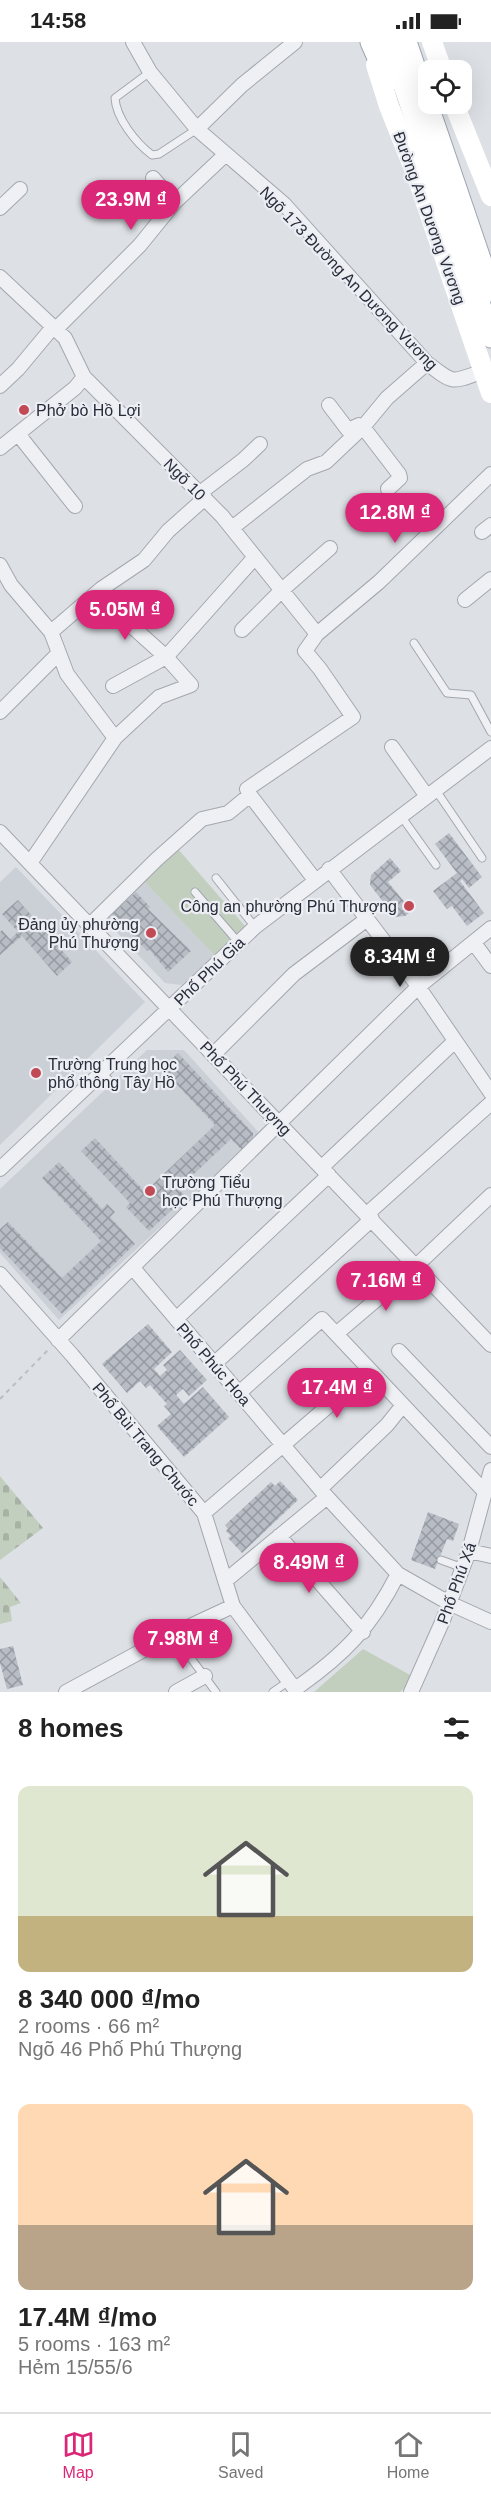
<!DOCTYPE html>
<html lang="en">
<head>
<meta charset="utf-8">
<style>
  :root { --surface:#fff; --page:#f6f6f6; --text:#222; --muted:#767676; --line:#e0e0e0; --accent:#db2777 }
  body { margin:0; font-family:Helvetica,sans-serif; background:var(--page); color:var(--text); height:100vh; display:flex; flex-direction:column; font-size:22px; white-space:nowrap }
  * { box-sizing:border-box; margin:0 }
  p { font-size:20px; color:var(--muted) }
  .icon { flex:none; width:33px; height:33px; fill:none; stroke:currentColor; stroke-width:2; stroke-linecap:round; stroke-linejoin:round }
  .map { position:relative; height:1650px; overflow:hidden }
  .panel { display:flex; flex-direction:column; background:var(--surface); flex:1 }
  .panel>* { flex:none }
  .fabs { position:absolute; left:418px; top:18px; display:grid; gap:12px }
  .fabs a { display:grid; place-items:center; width:54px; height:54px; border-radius:12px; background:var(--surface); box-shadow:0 6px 24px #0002; font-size:30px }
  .price { position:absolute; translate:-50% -51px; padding:0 14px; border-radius:21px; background:var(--accent); color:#fff; font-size:20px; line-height:39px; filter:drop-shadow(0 2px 3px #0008) }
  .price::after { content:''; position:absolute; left:50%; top:36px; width:18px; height:14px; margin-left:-9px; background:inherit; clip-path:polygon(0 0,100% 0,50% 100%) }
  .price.active { background:#222; color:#fff }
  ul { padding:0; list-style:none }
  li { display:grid; align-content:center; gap:12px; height:318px; padding:0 18px }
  li span { display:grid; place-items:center; height:186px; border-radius:12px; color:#555 }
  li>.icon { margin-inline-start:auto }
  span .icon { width:108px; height:108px; fill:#fffc; stroke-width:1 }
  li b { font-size:26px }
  h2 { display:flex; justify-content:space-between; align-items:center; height:72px; padding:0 18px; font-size:26px }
  .status { display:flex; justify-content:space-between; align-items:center; height:42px; padding:0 30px; background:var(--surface); direction:ltr }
  .status svg { height:16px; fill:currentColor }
  .dock { display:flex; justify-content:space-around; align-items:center; height:84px; border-top:2px solid var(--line); background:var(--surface); font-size:16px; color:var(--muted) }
  .dock a { display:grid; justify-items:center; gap:3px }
  .dock .active { color:var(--accent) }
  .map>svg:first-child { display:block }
  .built { fill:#cbcfd6 }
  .cemetery { fill:url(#cemetery-stones) }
  .park { fill:#c2cfbf }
  .building { fill:url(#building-cross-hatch) }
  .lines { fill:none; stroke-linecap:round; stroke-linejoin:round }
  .lane-casing { stroke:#a3a7ae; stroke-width:9 }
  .street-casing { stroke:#a3a7ae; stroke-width:16 }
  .primary-casing { stroke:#9da3b0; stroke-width:23 }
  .path { stroke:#bbbdc4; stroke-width:2; stroke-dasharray:4.5 4.5; stroke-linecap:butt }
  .lane { stroke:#eff0f4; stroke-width:7 }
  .street { stroke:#eff0f4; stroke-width:14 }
  .secondary { stroke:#fff; stroke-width:20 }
  .primary { stroke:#fff; stroke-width:21 }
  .poi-dot { fill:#c24a55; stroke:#eceef3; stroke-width:2 }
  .labels { text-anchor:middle; stroke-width:4.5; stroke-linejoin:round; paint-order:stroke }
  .street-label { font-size:16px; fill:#282d3a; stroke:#eceef3 }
  .poi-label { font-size:16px; fill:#282d3a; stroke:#eceef3; text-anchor:start }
</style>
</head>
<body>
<div class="status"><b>14:58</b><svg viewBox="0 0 49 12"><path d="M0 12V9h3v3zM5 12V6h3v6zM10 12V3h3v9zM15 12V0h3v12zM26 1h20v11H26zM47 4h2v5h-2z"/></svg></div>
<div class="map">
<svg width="491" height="1650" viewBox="0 0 491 1650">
  <defs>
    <pattern id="cemetery-stones" width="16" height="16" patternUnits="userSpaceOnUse" patternTransform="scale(1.5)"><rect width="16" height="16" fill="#c2cfbf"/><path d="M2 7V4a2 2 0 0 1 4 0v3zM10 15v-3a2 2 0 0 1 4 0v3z" fill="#a7b2a5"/></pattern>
    <pattern id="building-cross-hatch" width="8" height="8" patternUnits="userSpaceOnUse" patternTransform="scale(1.5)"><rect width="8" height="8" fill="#b7bcc5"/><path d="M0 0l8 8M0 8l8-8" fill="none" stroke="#9599a1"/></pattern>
  </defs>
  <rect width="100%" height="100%" fill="#dde0e5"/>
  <!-- built -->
  <path class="built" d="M16,825L145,960L0,1103V840Z
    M143,838L214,913L182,943L165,941L104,877Z
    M147,1008H184L261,1093L59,1278L0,1211V1147Z"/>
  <!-- cemetery -->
  <path class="cemetery" d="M0,1434L43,1486L0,1518Z
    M0,1535L21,1561L10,1565L12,1579L0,1582Z"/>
  <!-- park -->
  <path class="park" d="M178,807L245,884L214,913L143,838Z
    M363,1607L412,1634L408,1643L400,1650H314Z"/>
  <!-- building -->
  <path class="building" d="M449,791L482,835L469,846L462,837L460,839L484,871L467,884L452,864L447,867L433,849L457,831L435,802Z
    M390,816L401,829L388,840L412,869L405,874L395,875L370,843L371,833Z
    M136,850L150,865L148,867L191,909L168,930L149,907L147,909L129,890L131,888L122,878L120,880L112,872Z
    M18,858L72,920L57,934L22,894L0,913V890L2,888L10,897L18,890L2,872Z
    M178,1011L253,1091V1100L243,1109L231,1097L178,1147L186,1155L149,1189L126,1165L130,1161L81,1109L95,1096L145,1150L215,1083L162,1027Z
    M59,1120L102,1167L107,1162L115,1170L110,1175L135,1202L62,1272L0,1206V1187L8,1180L62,1236L101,1199L42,1136Z
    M148,1282L172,1310L154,1327L160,1334L167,1328L163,1323L180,1308L207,1338L189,1354L183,1347L176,1353L184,1362L203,1345L229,1375L184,1415L157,1384L171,1372L164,1364L167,1362L150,1343L146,1346L140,1339L127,1351L102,1322Z
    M280,1439L298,1458L242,1511L228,1496L231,1494L226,1489L228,1487L225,1483L271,1440L275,1444Z
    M428,1470L459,1482L453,1499L447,1497L435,1527L411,1518Z
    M13,1604L23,1643L7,1647L0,1621V1607Z"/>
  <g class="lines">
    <!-- lane casing -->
    <g class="lane-casing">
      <path id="lane" d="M150,30L115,56C116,76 136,101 152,113L159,112L197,87
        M414,601L447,651L471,653L491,690
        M435,747L482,816
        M401,774L436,823
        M216,836L255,885
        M195,850L239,901
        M102,1031L112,1041
        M441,1518L463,1526
        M173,1592L216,1650
        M273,1650L289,1639"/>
    </g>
    <!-- street casing -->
    <g class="street-casing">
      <path id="street" d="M133,0L150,30L197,87L284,162L427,321C454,342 451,341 483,329
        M197,87L242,43L295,0
        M153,136L174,161
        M0,166L20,147
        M0,235L65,296L84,335L222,474L317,592
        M56,287L140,203L174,161L226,112
        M0,344L18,327L53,285
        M329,363L348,388L359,383L360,385
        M363,385L399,432L400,436L388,447
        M18,392L75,464
        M0,406L75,346L84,335
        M200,451L243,418L260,402
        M232,486L307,427L326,420L363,385L387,356L427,321
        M482,490L491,483
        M0,523L11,543L51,590L67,632L115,696
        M101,547L126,579L166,615L113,644
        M465,558L491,537
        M242,588L282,548L330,506
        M51,590L101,547L144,518L168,489L205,456
        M0,670L59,611
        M392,705L426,753
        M250,753L247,747L353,675L320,627L305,609L317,592L379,540L491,432
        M250,753L315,838
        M0,790L491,1303
        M30,821L115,696L159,655L191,643L166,615L255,515
        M329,827L415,940L491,1051
        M90,883L157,817L202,777L228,771L250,753
        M474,901L491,924
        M213,1013L294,932L367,877
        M322,1125L455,999
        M0,1127L255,885L491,706
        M367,1172L491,1061
        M133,1226L327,1455L398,1532L449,1561L491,1580
        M0,1232L72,1313L204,1471L233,1564L297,1650
        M176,1277L329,1133
        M336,1292L416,1224L491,1153
        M58,1298L418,945L491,886
        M399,1309L491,1405
        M214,1322L372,1177
        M239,1351L322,1277L485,1450
        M320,1447L387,1383L403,1363
        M204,1471L370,1328
        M279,1494L363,1590
        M469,1509L491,1514
        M225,1539L327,1455
        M295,1647C344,1613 371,1585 398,1532
        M66,1650L173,1592L233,1564
        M176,1650L205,1634
        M411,1650L443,1578L469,1509L491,1428"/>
    </g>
    <!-- primary casing -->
    <g class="primary-casing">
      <path id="primary" d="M371,0L388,38
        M389,0L491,295
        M406,0L491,249"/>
    </g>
    <!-- path -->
    <path class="path" d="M0,1357L50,1306"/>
    <!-- lane -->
    <use href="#lane" class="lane"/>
    <!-- street -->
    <use href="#street" class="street"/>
    <!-- secondary -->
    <path class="secondary" d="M432,0L442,28
      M376,23L389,64L416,132L491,351
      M454,62L491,154"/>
    <!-- primary -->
    <use href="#primary" class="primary"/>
  </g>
  <!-- markers -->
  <g class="poi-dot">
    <circle cx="24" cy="368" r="6"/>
    <circle cx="409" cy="864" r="6"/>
    <circle cx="151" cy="891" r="6"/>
    <circle cx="36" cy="1031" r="6"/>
    <circle cx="150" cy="1149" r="6"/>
  </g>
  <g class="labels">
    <!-- street labels -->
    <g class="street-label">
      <text transform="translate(430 176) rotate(70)" y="6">Đường An Dương Vương</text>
      <text transform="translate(349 236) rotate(46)" y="6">Ngõ 173 Đường An Dương Vương</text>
      <text transform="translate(185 437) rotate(45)" y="6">Ngõ 10</text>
      <text transform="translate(209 929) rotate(-44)" y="6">Phố Phú Gia</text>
      <text transform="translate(246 1046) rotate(46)" y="6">Phố Phú Thượng</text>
      <text transform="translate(214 1322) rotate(49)" y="6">Phố Phúc Hoa</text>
      <text transform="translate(146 1402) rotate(50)" y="6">Phố Bùi Trang Chước</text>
      <text transform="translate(456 1541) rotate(-70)" y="6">Phố Phú Xá</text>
    </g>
    <!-- poi labels -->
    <g class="poi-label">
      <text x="36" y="374">Phở bò Hồ Lợi</text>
      <text x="397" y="870" text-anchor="end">Công an phường Phú Thượng</text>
      <text x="139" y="888" text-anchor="end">Đảng ủy phường<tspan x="139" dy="18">Phú Thượng</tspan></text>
      <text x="48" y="1028">Trường Trung học<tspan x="48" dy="18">phổ thông Tây Hồ</tspan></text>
      <text x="162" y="1146">Trường Tiểu<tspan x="162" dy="18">học Phú Thượng</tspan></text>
    </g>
  </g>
</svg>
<div class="fabs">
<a><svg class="icon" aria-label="locate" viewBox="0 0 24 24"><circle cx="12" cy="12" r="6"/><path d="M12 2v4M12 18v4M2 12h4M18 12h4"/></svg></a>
</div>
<b class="price" style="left:131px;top:189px">23.9M ₫</b>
<b class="price" style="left:395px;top:502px">12.8M ₫</b>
<b class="price" style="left:125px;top:599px">5.05M ₫</b>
<b class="price active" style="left:400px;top:946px">8.34M ₫</b>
<b class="price" style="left:386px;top:1270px">7.16M ₫</b>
<b class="price" style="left:337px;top:1377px">17.4M ₫</b>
<b class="price" style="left:309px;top:1552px">8.49M ₫</b>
<b class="price" style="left:183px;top:1628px">7.98M ₫</b>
</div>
<section class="panel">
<h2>8 homes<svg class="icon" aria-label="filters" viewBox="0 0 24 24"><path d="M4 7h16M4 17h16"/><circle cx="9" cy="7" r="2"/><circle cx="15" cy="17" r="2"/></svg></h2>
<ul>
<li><span style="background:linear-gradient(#dfe7d0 70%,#c2b280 0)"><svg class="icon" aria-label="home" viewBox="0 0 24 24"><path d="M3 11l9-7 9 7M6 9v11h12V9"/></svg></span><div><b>8 340 000 ₫/mo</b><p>2 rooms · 66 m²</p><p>Ngõ 46 Phố Phú Thượng</p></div></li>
<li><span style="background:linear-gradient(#ffd9b3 65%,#b9a48a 0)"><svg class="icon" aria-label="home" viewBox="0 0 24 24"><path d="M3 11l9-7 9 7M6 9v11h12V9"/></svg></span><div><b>17.4M ₫/mo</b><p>5 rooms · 163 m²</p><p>Hẻm 15/55/6</p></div></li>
</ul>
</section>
<nav class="dock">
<a class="active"><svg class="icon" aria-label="map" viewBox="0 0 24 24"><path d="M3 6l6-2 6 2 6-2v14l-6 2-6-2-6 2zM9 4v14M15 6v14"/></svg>Map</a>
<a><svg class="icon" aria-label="saved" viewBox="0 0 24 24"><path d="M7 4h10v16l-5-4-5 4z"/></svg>Saved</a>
<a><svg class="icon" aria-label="home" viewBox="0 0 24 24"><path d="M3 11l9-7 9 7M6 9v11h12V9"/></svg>Home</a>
</nav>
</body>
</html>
